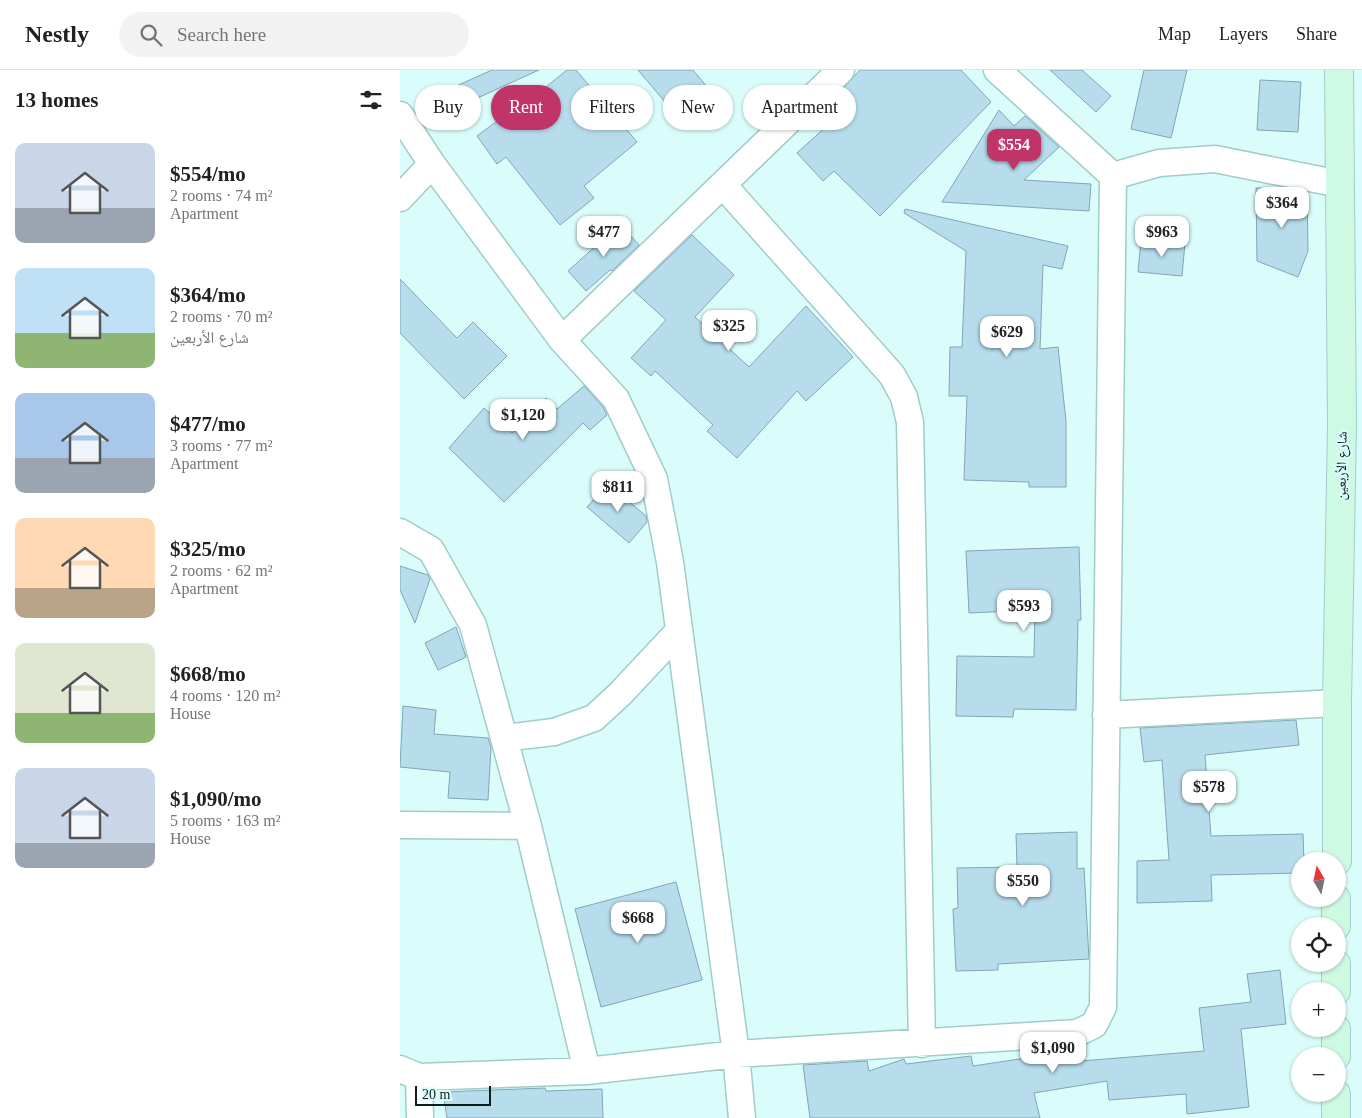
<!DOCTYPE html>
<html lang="en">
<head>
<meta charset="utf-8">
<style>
  :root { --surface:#fff; --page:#f2f2f2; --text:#202124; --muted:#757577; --line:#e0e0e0; --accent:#c13467 }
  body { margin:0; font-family:"Times New Roman","Noto Naskh Arabic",serif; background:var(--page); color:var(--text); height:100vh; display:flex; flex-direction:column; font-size:19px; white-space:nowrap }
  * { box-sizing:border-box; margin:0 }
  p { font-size:16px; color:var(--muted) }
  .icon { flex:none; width:28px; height:28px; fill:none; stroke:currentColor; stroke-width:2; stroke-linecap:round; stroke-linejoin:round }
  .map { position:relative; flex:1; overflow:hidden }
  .panel { display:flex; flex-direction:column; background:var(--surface); width:400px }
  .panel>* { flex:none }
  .hud { position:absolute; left:15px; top:15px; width:475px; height:45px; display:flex; gap:10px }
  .needle { width:32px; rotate:351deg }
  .tools { position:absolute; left:891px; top:782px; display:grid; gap:10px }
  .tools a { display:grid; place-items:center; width:55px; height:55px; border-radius:50%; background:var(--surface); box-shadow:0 1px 4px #0004; font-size:25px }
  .scale { position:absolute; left:15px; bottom:12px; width:76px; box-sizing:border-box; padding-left:5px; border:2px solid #0c1d1d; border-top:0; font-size:14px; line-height:18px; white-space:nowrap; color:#0c1d1d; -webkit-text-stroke:4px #dafdfb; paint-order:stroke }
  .price { position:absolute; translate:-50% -42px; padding:0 11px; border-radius:10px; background:#fff; color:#222; font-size:16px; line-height:32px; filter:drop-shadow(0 1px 2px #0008) }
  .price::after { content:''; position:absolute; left:50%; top:30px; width:15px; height:11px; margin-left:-8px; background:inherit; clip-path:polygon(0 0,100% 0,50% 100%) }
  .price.active { background:var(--accent); color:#fff }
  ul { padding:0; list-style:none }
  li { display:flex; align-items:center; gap:15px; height:125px; padding:0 15px }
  li span { display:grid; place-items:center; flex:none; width:140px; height:100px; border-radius:10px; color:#555 }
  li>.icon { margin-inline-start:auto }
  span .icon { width:60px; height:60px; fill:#fffc; stroke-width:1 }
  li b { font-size:21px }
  h2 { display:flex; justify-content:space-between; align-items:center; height:60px; padding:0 15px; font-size:21px }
  .chip { padding:0 18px; border-radius:22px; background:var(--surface); box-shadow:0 1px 4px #0004; font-size:18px; line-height:45px }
  .chip.active { background:var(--accent); color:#fff }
  header { display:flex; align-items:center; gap:30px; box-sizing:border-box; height:70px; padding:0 25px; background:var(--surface); border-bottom:1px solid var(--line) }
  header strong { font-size:24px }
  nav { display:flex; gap:28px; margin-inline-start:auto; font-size:18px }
  .search { width:350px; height:45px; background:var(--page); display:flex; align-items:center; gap:12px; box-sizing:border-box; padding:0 18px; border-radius:28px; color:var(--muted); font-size:19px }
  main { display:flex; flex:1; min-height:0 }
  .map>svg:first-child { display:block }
  .building { fill:#b7dded; stroke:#81a5b5 }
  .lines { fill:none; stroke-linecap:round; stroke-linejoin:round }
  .minor-casing { stroke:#a0ccc9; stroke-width:29 }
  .secondary-casing { stroke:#a0ccc9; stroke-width:30 }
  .minor { stroke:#fff; stroke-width:26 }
  .secondary { stroke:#cefae4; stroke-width:28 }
  .labels { text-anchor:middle; stroke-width:4; stroke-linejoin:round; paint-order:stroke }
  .street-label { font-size:14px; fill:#0c1d1d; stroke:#dafdfb }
</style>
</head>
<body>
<header>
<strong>Nestly</strong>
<div class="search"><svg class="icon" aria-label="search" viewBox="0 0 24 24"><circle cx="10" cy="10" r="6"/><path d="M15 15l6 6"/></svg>Search here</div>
<nav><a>Map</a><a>Layers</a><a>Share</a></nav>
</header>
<main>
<section class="panel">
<h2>13 homes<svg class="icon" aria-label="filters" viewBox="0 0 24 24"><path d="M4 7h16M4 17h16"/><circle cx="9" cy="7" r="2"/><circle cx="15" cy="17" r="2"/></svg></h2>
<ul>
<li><span style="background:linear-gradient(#c9d6e8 65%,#9aa5b1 0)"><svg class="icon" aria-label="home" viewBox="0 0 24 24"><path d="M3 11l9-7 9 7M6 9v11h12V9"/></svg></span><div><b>$554/mo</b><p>2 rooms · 74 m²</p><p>Apartment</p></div></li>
<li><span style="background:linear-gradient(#bfe0f5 65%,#8fb573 0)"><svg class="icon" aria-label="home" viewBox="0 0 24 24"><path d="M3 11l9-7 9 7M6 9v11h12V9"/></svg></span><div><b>$364/mo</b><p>2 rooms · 70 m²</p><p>شارع الأربعين</p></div></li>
<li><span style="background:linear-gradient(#a9c7e8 65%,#9aa5b1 0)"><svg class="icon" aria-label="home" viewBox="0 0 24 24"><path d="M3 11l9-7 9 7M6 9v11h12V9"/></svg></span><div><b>$477/mo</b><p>3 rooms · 77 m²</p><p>Apartment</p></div></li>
<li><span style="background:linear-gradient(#ffd9b3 70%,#b9a48a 0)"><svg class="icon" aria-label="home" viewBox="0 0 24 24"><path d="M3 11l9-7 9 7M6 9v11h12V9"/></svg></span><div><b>$325/mo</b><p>2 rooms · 62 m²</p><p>Apartment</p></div></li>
<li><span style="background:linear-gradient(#dfe7d0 70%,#8fb573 0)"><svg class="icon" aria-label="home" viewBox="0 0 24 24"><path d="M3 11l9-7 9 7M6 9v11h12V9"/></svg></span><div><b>$668/mo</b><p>4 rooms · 120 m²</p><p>House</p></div></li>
<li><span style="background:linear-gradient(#c9d6e8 75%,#9aa5b1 0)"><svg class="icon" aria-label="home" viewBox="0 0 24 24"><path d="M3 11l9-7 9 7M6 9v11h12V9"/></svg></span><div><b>$1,090/mo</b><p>5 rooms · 163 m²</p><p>House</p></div></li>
</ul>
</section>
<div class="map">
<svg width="962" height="1048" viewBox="0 0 962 1048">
  <rect width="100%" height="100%" fill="#dafdfb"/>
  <!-- building -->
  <path class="building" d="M92,0H139L51,40L43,22Z
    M167,0H176L237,72L184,116L194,128L160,155L106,87L97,94L77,66L124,31L125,34Z
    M238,0H293L308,18L276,45Z
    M460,0H561L591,32L480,146L434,101L423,111L397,83L449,36L438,24Z
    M650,0H682L711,26L696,42Z
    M744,0H787L771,68L731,59Z
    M860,10L901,12L898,62L857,60Z
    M599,40L614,56L625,46L659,77L624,110L691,114L689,141L542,132Z
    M856,118H881L907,123L908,181L898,207L857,191Z
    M505,139L668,176L662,199L643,195L640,279L658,277L666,351V417H629V412L564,410L567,326H549L550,277H562L566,181L504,143Z
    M220,154L239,175L212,201L210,200L186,221L168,201Z
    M292,165L334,205L295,247L349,297L406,236L453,287L406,331L397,321L337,388L307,361L313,355L255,301L251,306L231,288L266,250L234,221Z
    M741,170L785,173L782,206L738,202Z
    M0,209L57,268L73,252L107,286L64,329L0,263Z
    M184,316L203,337L207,345L190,360L183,353L104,432L49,378L84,338L112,363L146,328L157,339Z
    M208,414L246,446L247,452L229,473L187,437Z
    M679,477L681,550H678L676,640L614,639L613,647L556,646L557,586L634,587L635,540L569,543L566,481Z
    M0,496L28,505L30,509L15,553L0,520Z
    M56,557L66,587L38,600L25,573Z
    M3,636L36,640L34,664L88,668L91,678L88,730L48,728L50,702L0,697Z
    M896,650L899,675L805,685L811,766L903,764L904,791H900V803L811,805L812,831L737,833V791L769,790L762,690L744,692L740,658Z
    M677,762V799L684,798L689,889L598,894V900L556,901L553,839L558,838L557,798L617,797L616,764Z
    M276,812L302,910L201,937L175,839Z
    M880,900L886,954L841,959L849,1037L787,1044L786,1024L709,1030L707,1011L634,1023L640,1048H410L403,995L467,991L469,1001L504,989L506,994L571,986L573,996L679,980L681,991L804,981L799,938L851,932L847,904Z
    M145,1018L146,1021L202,1019L203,1048H47L43,1022Z"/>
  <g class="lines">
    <!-- minor casing -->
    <g class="minor-casing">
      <path id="minor" d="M0,45L32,94L162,270L216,329L254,409L270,492L336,984L342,1048
        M713,106L759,93L815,89L940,114
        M323,115L492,305L504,327L510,352L522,974
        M0,128L32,94
        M162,270L441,0
        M0,462L31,480L73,555L128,756L187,1001
        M706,645L937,633
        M104,668L154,662L194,648L220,624L279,561
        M0,755L128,756
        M0,999L19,1007L187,1001L336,984L677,963L694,955L703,937L713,106L597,0
        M19,1007L20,1048"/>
    </g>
    <!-- secondary casing -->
    <g class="secondary-casing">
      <path id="secondary" d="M937,791V633L942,355L939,0
        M936,856V829
        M936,921V894
        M936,986V959
        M936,1048V1024"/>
    </g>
    <!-- minor -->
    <use href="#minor" class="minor"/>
    <!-- secondary -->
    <use href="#secondary" class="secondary"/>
  </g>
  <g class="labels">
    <!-- street labels -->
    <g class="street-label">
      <text transform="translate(941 396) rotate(-89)" y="5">شارع الأربعين</text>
    </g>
  </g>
</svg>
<div class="tools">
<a><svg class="needle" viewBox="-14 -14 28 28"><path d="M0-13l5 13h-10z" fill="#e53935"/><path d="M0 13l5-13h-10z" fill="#757577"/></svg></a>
<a><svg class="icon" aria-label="locate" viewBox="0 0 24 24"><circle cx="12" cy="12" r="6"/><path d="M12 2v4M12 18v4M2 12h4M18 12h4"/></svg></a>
<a>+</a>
<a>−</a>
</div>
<div class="scale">20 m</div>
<b class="price active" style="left:614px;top:101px">$554</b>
<b class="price" style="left:882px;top:159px">$364</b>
<b class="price" style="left:204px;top:188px">$477</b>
<b class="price" style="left:762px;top:188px">$963</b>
<b class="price" style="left:329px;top:282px">$325</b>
<b class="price" style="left:607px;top:288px">$629</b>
<b class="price" style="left:123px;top:371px">$1,120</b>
<b class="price" style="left:218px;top:443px">$811</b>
<b class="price" style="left:624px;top:562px">$593</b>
<b class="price" style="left:809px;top:743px">$578</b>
<b class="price" style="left:623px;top:837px">$550</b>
<b class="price" style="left:238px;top:874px">$668</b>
<b class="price" style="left:653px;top:1004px">$1,090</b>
<div class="hud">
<a class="chip">Buy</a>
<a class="chip active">Rent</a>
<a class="chip">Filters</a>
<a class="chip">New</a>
<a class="chip">Apartment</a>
</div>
</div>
</main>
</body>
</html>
